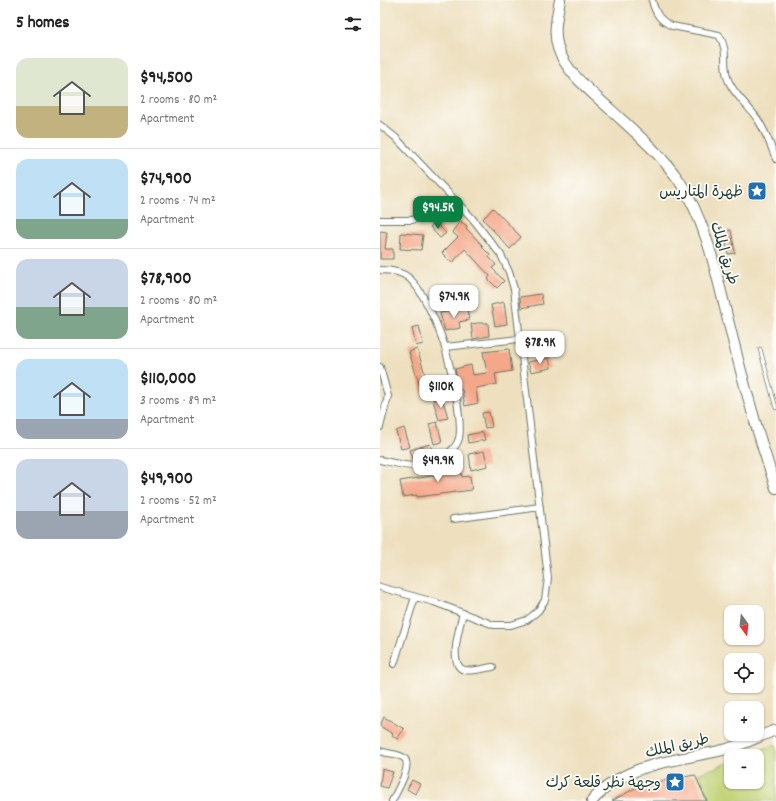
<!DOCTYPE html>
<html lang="en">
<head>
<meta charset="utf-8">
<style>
  :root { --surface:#fff; --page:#f6f6f6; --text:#222; --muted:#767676; --line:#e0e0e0; --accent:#0b8043 }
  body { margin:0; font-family:Dekko,"Playpen Sans Arabic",sans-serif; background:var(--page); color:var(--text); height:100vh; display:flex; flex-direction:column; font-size:15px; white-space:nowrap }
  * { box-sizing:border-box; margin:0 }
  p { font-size:13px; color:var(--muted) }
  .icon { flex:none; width:22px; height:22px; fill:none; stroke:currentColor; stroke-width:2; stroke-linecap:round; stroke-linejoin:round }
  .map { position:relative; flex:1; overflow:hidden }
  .panel { display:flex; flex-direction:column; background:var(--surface); width:380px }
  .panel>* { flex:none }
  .needle { width:26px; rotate:165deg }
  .controls { position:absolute; left:344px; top:605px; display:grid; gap:8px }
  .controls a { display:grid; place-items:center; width:40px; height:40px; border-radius:8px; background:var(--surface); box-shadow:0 1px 3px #0004; font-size:20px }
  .price { position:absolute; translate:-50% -34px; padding:0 9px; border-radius:8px; background:#fff; color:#222; font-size:13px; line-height:26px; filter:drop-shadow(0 1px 2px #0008) }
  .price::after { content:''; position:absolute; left:50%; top:24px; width:12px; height:9px; margin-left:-6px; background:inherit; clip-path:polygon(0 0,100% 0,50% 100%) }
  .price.selected { background:var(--accent); color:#fff }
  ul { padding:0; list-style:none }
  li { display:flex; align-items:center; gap:12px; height:100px; padding:0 16px }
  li+li { border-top:1px solid var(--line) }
  li span { display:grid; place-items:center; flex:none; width:112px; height:80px; border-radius:12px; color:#555 }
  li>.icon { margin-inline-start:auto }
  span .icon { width:48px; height:48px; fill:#fffc; stroke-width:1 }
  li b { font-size:17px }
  h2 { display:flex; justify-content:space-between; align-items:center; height:48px; padding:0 16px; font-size:17px }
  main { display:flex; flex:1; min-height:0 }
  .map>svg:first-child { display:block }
  .green { fill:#c0d173; stroke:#708754 }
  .building { fill:#f5a789 }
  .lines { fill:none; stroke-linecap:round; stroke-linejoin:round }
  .service-casing { stroke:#677665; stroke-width:4.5 }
  .minor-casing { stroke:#677665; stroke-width:8 }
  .primary-casing { stroke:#677665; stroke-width:12 }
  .service { stroke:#fff; stroke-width:3 }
  .minor { stroke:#fff; stroke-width:6 }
  .primary { stroke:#fff; stroke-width:10 }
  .labels { text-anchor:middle; stroke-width:3.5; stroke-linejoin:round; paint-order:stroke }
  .poi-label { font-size:15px; fill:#1f3d34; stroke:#fdfcf7; text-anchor:end }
  .street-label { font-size:15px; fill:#1f3d34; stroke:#fdfcf7 }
</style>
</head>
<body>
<main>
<section class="panel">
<h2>5 homes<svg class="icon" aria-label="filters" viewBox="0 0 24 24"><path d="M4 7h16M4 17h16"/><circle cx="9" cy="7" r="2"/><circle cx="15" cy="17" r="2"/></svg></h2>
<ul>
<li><span style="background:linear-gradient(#dfe7d0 60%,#c2b280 0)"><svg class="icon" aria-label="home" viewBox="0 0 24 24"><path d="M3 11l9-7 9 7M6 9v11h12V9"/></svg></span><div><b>$94,500</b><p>2 rooms · 80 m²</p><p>Apartment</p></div></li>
<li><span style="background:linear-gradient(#bfe0f5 75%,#7fa58c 0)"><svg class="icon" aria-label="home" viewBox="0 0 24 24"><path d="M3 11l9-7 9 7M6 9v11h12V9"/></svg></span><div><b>$74,900</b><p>2 rooms · 74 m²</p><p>Apartment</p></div></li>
<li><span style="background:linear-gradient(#c9d6e8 60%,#7fa58c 0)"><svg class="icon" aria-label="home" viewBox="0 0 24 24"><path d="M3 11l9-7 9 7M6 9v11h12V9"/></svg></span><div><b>$78,900</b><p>2 rooms · 80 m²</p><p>Apartment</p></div></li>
<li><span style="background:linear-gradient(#bfe0f5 75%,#9aa5b1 0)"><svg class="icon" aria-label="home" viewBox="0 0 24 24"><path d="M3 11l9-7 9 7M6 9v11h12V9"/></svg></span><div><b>$110,000</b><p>3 rooms · 89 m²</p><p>Apartment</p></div></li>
<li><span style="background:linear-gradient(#c9d6e8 65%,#9aa5b1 0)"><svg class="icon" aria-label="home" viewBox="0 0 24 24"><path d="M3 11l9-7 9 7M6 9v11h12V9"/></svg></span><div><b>$49,900</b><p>2 rooms · 52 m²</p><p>Apartment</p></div></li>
</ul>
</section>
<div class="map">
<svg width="396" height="801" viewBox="0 0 396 801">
  <rect width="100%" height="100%" fill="#fdfcf7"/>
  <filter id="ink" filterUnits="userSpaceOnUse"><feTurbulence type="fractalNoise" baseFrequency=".025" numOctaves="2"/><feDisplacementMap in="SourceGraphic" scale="8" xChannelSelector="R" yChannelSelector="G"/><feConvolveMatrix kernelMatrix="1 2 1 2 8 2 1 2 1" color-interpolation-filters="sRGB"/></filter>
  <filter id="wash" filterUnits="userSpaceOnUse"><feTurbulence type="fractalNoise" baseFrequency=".012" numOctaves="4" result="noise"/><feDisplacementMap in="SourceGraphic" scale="16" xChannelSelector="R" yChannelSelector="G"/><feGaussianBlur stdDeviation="0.9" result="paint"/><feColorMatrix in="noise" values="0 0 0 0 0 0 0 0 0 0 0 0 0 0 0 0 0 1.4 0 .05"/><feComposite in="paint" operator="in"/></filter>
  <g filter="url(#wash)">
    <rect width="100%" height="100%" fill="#eee0bf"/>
    <!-- green -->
    <path class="green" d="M396,744V801H331L318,774L351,762V782H377V756H366Z"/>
    <g id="blocks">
      <!-- building -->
      <path class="building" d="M113,208L141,237L130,249L103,219Z
        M80,221L87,226L86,228L103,246L102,247L110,255L109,257L116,265L112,268L124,281L117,288L108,279L110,276L85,249L72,263L62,253L78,237L72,232Z
        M55,222L66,233L60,238L50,227Z
        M351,230L355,253L348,254L344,231Z
        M0,231L7,232L5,249H13V259H0Z
        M21,233L43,235L41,250L20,249Z
        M161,294L163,304L141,308L140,297Z
        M124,302L127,324L115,326L111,305Z
        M87,309L89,320L79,322L80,328L65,331L60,313Z
        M98,323H108L109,336L93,339L91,324Z
        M39,326L43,344L36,346L32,328Z
        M37,349L52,396L44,399L29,352Z
        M129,349L132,371L115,374L117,384L96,388L98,403L85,406L82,390H80L75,369L91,365L93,375L107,373L103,352Z
        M169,358L171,368L151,372L148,362Z
        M62,397L68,418L59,420L53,400Z
        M109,412L112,427L105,428L102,413Z
        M57,422L62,442L54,444L49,424Z
        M24,428L30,447L21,449L16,431Z
        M103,432L105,440L88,443L87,435Z
        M50,444L53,453L33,459L30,450Z
        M104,451L108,466L91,470L89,454Z
        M79,459L82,477L90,476L92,490L37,497V495L23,497L20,481L64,474L63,470L75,460Z
        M4,717L24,729L17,739L12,735L13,734L0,726Z
        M2,769L13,772L7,788L0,786Z
        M315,775L327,801H232L261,785Z
        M32,780L40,784L35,794L27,789Z"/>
    </g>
  </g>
  <g filter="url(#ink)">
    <use href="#blocks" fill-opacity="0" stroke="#677665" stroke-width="1"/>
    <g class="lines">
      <!-- service casing -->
      <g class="service-casing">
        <path id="service" d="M380,349L396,408"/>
      </g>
      <!-- minor casing -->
      <g class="minor-casing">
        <path id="minor" d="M272,0C275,13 280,21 292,26L339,35C350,53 341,66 349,82C356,97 369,106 378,120C386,132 391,146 396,159
          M0,125L15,137L92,218L121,255L129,272L134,289L168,578L165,600L158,611L147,620L131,625H114L54,602L0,587
          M0,220H32L75,200
          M0,270C10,270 21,271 29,278C43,290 60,330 65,348C70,365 85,426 78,441C76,447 69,453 64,457C42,472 24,465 0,460
          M65,347L139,339
          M0,367L8,396L0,427
          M73,519L160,507
          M83,613C80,625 67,667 85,670C94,672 104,668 113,667
          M14,664L35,597
          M0,751C7,754 18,753 24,758C33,765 16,793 12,801"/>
      </g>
      <!-- primary casing -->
      <g class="primary-casing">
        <path id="primary" d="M180,0C177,16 173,32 178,48C186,73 213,93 231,110C255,132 281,154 300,182C328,225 337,278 350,328C363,381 378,435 396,488
          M212,801C246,761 300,761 347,749C364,744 380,736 396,730"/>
      </g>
      <!-- service -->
      <use href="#service" class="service"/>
      <!-- minor -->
      <use href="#minor" class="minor"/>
      <!-- primary -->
      <use href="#primary" class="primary"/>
    </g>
  </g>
  <!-- icons -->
  <defs>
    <g id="sight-square" transform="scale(1)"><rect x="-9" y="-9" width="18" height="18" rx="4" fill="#1f6fb2" stroke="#fdfcf7"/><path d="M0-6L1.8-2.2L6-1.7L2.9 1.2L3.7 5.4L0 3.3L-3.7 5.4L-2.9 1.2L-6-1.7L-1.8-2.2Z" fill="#fff"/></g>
  </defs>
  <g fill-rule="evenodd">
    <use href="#sight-square" x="377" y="191"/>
    <use href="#sight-square" x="295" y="782"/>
  </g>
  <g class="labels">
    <!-- poi labels -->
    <g class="poi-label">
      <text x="363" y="196">ظهرة المتاريس</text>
      <text x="281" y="787">وجهة نظر قلعة كرك</text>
    </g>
    <!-- street labels -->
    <g class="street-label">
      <text transform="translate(345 253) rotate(73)" y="5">طريق الملك</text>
      <text transform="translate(297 745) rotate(-13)" y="5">طريق الملك</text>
    </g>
  </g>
</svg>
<div class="controls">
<a><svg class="needle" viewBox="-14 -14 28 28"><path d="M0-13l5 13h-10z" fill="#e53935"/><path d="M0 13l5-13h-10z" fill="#767676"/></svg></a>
<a><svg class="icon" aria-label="locate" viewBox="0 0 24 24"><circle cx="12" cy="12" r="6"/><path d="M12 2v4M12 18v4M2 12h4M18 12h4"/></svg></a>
<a>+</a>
<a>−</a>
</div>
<b class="price selected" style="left:58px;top:230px">$94.5K</b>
<b class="price" style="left:74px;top:319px">$74.9K</b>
<b class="price" style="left:160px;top:365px">$78.9K</b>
<b class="price" style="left:61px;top:409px">$110K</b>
<b class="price" style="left:58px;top:483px">$49.9K</b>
</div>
</main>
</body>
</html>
